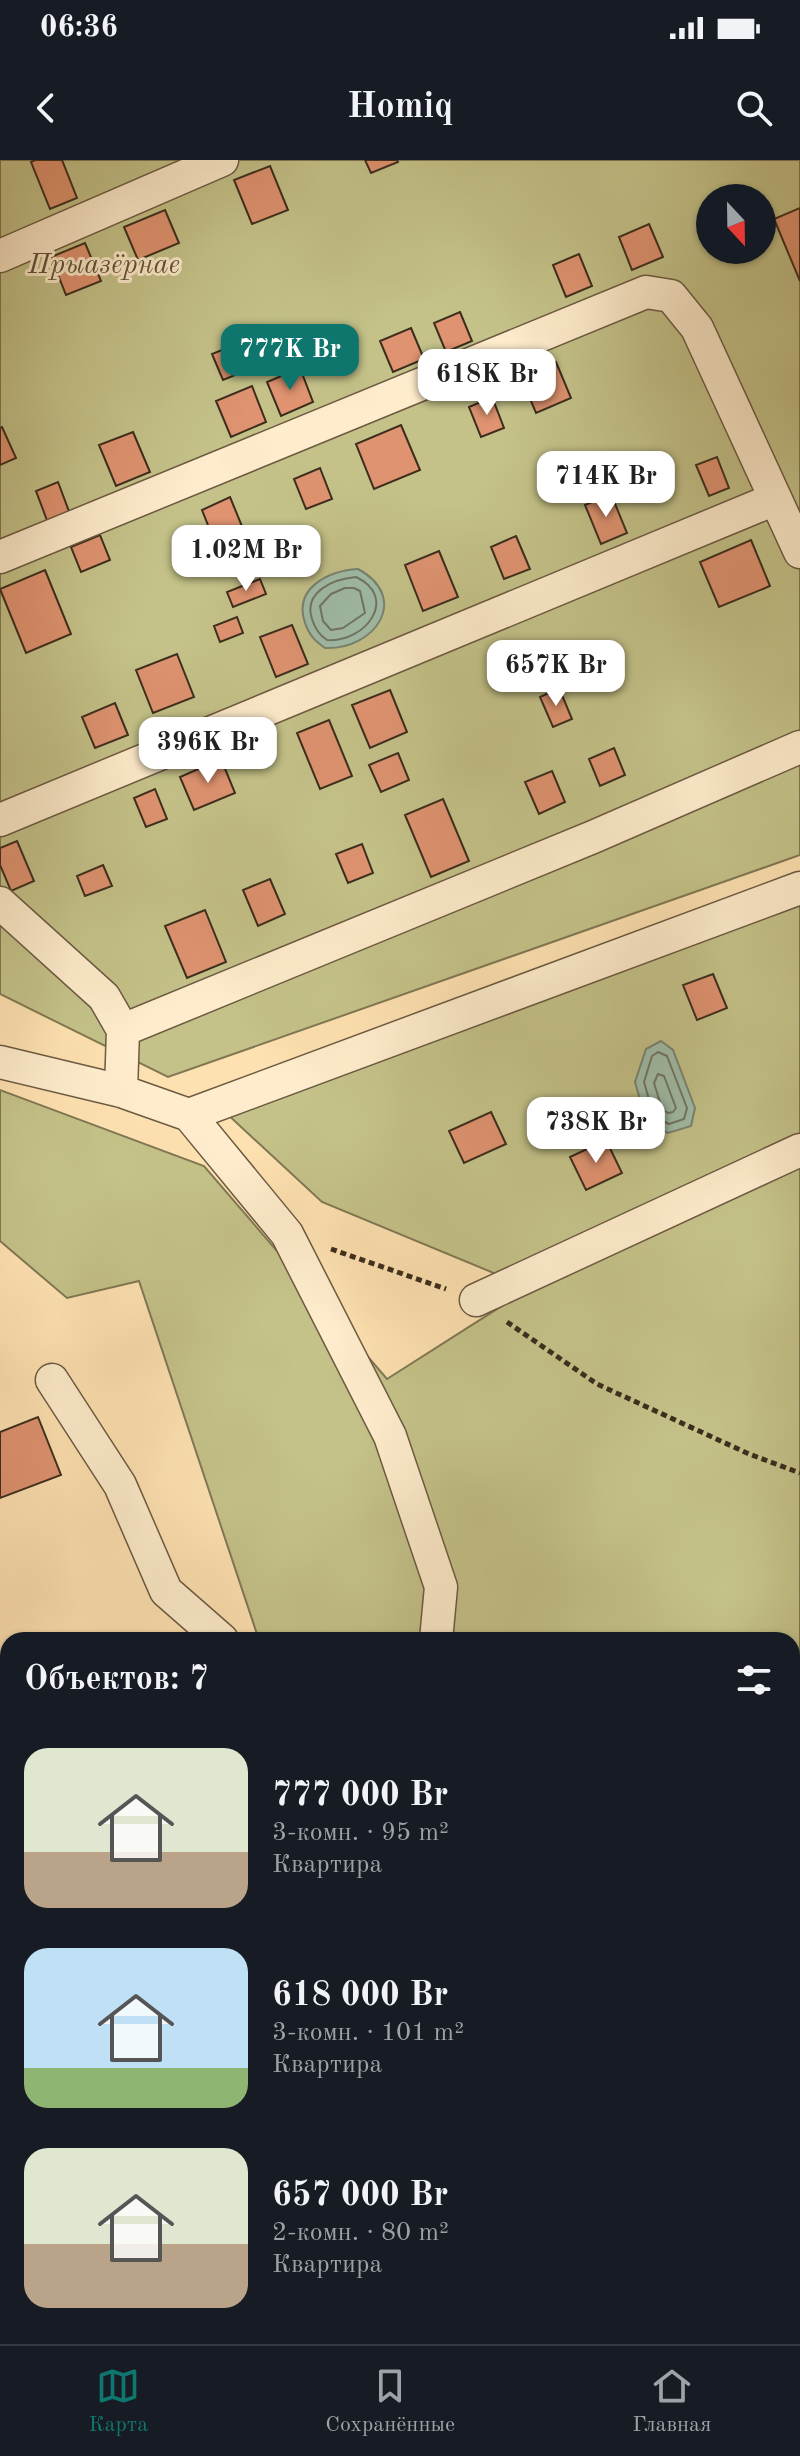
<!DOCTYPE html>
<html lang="ru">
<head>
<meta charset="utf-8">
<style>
  :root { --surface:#171b24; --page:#242831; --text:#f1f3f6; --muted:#9ea1a6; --line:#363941; --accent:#0f766e }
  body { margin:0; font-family:"Old Standard TT",serif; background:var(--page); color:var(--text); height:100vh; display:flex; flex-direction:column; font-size:30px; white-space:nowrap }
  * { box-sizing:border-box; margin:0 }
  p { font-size:26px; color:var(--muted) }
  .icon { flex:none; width:44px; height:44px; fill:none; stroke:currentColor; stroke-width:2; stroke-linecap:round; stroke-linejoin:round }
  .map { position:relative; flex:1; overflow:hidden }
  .sheet { position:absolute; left:0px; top:1472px; width:800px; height:712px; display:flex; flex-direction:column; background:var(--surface); border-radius:24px 24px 0 0; box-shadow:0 2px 6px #0004 }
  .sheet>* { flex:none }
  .needle { width:52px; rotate:158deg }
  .tools { position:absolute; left:696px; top:24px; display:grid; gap:16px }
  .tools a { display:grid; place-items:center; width:80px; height:80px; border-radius:50%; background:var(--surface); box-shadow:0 2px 6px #0004; font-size:40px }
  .price { position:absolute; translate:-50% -68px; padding:0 18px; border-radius:16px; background:#fff; color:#222; font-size:26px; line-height:52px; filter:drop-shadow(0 2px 4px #0008) }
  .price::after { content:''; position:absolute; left:50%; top:48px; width:24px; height:18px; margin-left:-12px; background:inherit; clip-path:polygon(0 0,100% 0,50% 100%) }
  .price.on { background:var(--accent); color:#fff }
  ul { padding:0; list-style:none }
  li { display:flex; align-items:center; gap:24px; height:200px; padding:0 24px }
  li span { display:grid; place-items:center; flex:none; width:224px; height:160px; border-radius:24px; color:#555 }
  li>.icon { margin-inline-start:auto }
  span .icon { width:96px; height:96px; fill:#fffc; stroke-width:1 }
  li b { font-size:34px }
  h2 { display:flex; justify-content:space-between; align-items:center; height:96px; padding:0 24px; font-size:34px }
  .status { display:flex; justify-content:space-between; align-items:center; height:56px; padding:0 40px; background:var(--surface); direction:ltr }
  .status svg { height:22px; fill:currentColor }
  header { display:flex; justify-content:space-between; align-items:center; height:104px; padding:0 24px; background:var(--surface); font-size:36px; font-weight:600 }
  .dock { display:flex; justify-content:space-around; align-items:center; height:112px; border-top:2px solid var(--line); background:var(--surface); font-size:22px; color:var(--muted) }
  .dock a { display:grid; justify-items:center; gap:4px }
  .dock .on { color:var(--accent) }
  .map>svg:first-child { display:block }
  .green { fill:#c4c289; stroke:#807853; stroke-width:2; fill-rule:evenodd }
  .water { fill:#a0beaa; stroke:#788472; stroke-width:2 }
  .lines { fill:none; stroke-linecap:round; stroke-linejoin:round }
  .shore { stroke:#6e7664; stroke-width:2 }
  .building { fill:#df9370; stroke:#3c2d1d; stroke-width:2 }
  .minor-casing { stroke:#6c5a42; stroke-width:35 }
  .path { stroke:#3c2d1d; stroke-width:5; stroke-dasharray:6 4; stroke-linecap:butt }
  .minor { stroke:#feeccc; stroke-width:32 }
  .labels { text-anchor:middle; stroke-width:6; stroke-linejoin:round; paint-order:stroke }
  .park-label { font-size:28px; font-style:italic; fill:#5e5238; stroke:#feeccc }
</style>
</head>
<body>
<div class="status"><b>06:36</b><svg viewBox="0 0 49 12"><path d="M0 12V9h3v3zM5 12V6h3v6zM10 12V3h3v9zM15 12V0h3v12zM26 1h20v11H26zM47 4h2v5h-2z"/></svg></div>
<header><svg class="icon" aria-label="back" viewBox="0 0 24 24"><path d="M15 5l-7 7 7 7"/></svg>Homiq<svg class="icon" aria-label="search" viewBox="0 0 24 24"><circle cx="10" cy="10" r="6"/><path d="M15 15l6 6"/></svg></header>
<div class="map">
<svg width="800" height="2184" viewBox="0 0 800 2184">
  <rect width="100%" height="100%" fill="#fee1b1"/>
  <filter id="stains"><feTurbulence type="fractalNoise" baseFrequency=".0025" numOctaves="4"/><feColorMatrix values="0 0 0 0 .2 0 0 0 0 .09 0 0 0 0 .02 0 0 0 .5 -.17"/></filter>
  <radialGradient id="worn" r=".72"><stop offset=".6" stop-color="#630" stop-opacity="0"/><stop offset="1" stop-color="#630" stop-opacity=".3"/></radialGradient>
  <!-- green -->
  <path class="green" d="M0,0H800V695L168,917L0,834ZM710,38H762V90H710Z
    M800,743V2184H683L680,2176H792V1480H259L139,1121L67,1138L0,1081V930L204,1006L387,1219L530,1128L322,1042L226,953Z
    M8,1561V2176H563L567,2184H0V1562Z"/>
  <!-- water -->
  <path class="water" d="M358,409C411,438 375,490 325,488C315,481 309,475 305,463C293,428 328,411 358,409Z
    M661,881L673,890L695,948L691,966L668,973L647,964L635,922L646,889Z"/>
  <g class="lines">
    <!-- shore -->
    <path class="shore" d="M356,417C399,437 366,483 327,480C319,475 315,469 312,459C303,432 333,419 356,417Z
      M345,428H354L360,431L365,453L343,468L331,470L323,461L320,446L331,434Z
      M658,892L667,896L687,948L684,959L669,964L654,957L644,922L652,896Z
      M658,914L664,916L676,948L673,952L668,953L662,949L654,923Z"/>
  </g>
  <!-- building -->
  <path class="building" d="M35,0H62L77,38L50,49L31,2Z
    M365,0H397L398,2L371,13Z
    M270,6L288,50L252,64L234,20Z
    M800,48V121L774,59Z
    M165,50L179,83L138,100L124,67Z
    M649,64L663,97L632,110L619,77Z
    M85,83L101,121L66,135L51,97Z
    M579,94L592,126L566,137L553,105Z
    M460,152L472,181L446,192L434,163Z
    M411,168L424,199L393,212L380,181Z
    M239,183L250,209L223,220L212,194Z
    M556,202L571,238L536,253L521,217Z
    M300,208L313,242L281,256L267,222Z
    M252,226L266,262L231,277L216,241Z
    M492,237L504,268L481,277L469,247Z
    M401,265L420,310L374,329L356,284Z
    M2,267L16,298L0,305V268Z
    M133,272L150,312L116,326L99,285Z
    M717,297L729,328L709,336L696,305Z
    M320,308L332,339L306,349L294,319Z
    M58,322L70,354L48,363L36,331Z
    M611,334L627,373L601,384L585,345Z
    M230,337L248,381L219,393L202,350Z
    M100,375L110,400L81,412L71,387Z
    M516,376L530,409L504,419L491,387Z
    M751,380L770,426L719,447L700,402Z
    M439,391L458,437L423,451L405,405Z
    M45,410L71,474L26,493L0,429Z
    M260,419L266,434L233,447L227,432Z
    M237,457L243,473L220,482L214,466Z
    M292,465L308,504L276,517L260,477Z
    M177,494L194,537L153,553L136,510Z
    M559,528L572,559L553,567L540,537Z
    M390,530L407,572L370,588L352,545Z
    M115,543L128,575L95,588L82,557Z
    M329,560L352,616L320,629L297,573Z
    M614,588L625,615L600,626L589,599Z
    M398,593L409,620L381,632L369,605Z
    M221,599L235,633L194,650L180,617Z
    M552,611L565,642L539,654L525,622Z
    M155,629L167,659L146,667L134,638Z
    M443,639L469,701L431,717L405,655Z
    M17,681L34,721L11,731L0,705V688Z
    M362,684L373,713L348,723L336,694Z
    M103,705L112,726L85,736L77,716Z
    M270,719L285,754L258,766L243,730Z
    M205,750L226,802L187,818L165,766Z
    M713,814L727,848L697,860L683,825Z
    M491,952L506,984L464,1003L449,971Z
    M606,980L622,1013L586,1030L570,997Z
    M38,1257L61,1315L0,1338V1272Z"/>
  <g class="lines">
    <!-- minor casing -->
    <g class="minor-casing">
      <path id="minor" d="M0,96L222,0
        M0,397L646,132L671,136L697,168L800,392
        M0,660L775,339
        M0,743L104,837L123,870L121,931
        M123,870L593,677L800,587
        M0,902L121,931L189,955L287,1074L390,1276L441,1427L436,1480
        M189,955L800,728
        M476,1140L800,990
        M52,1220L120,1325L166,1431L222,1480
        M610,2176L614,2184"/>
    </g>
    <!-- path -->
    <path class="path" d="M331,1089L446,1129
      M507,1162L597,1224L749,1294L800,1313
      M221,2184L228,2176"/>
    <!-- minor -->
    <use href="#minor" class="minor"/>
  </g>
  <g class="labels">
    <!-- park labels -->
    <g class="park-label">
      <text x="104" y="113">Прыазёрнае</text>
    </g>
  </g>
  <rect width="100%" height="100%" filter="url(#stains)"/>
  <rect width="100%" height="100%" fill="url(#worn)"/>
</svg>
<div class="tools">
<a><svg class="needle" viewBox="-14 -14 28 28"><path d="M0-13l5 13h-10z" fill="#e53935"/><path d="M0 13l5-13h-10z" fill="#9ea1a6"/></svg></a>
</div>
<b class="price on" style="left:290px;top:232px">777K Br</b>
<b class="price" style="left:487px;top:257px">618K Br</b>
<b class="price" style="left:606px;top:359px">714K Br</b>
<b class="price" style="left:246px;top:433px">1.02M Br</b>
<b class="price" style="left:556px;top:548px">657K Br</b>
<b class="price" style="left:208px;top:625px">396K Br</b>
<b class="price" style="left:596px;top:1005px">738K Br</b>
<section class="sheet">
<h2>Объектов: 7<svg class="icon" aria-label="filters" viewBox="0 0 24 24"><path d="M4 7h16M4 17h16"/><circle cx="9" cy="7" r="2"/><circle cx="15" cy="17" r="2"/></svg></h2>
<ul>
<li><span style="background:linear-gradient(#dfe7d0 65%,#b9a48a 0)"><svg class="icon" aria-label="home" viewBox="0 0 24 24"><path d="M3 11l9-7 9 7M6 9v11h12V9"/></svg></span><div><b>777 000 Br</b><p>3-комн. · 95 m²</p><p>Квартира</p></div></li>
<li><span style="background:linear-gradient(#bfe0f5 75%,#8fb573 0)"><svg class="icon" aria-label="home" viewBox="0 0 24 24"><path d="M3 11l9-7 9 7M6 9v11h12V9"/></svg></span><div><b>618 000 Br</b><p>3-комн. · 101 m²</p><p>Квартира</p></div></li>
<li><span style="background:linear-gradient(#dfe7d0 60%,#b9a48a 0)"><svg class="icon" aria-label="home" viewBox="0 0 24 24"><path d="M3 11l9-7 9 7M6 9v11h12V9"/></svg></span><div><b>657 000 Br</b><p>2-комн. · 80 m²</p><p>Квартира</p></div></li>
</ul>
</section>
</div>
<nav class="dock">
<a class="on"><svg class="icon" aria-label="map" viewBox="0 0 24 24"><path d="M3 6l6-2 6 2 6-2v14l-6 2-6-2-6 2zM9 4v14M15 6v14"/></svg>Карта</a>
<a><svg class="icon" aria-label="saved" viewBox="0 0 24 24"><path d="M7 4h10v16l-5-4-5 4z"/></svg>Сохранённые</a>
<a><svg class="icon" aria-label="home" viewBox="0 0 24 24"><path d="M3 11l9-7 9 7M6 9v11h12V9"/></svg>Главная</a>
</nav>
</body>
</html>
